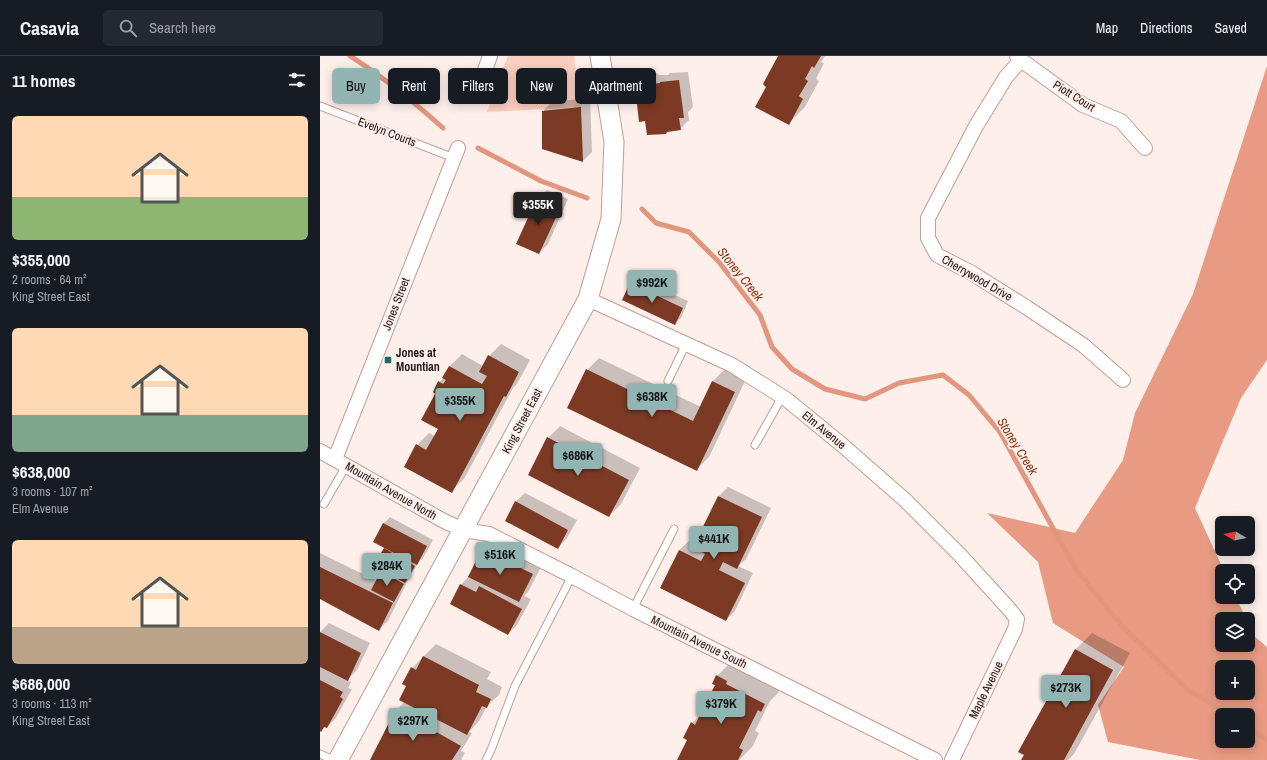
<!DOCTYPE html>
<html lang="en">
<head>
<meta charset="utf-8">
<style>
  :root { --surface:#171b24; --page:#242831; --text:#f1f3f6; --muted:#9ea1a6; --line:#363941; --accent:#92b5b4 }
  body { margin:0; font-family:"Archivo Narrow",sans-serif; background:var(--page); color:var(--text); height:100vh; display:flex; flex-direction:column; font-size:15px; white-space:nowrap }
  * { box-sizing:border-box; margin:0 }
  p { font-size:13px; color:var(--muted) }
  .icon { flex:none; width:22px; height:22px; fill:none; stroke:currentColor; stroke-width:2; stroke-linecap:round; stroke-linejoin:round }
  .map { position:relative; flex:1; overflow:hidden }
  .sheet { display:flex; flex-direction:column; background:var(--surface); width:320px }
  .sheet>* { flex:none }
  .hud { position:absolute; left:12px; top:12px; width:380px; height:36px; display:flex; gap:8px }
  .needle { width:26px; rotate:280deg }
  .tools { position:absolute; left:895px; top:460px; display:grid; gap:8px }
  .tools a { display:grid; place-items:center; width:40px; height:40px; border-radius:6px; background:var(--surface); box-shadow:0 2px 10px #0003; font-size:20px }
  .price { position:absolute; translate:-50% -34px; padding:0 9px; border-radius:4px; background:var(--accent); color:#111; font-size:13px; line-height:26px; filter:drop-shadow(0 1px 2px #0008) }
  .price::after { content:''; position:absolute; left:50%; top:24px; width:12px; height:9px; margin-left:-6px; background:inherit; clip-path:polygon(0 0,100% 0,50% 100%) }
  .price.selected { background:#222; color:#fff }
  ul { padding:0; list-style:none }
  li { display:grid; align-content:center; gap:8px; height:212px; padding:0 12px }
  li span { display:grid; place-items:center; height:124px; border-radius:6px; color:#555 }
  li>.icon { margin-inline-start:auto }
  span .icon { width:72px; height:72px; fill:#fffc; stroke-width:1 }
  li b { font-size:17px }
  h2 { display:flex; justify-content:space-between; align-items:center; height:48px; padding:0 12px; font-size:17px }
  .chip { padding:0 14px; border-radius:6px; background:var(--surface); box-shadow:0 2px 10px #0003; font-size:14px; line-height:36px }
  .chip.selected { background:var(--accent); color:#111 }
  header { display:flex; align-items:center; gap:24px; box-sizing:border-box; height:56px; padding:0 20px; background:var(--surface); border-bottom:1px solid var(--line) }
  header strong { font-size:19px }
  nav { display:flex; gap:22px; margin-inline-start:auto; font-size:14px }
  .search { width:280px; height:36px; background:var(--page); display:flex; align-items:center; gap:10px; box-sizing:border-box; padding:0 14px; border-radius:6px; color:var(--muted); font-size:15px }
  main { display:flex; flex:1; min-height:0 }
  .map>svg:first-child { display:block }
  .green { fill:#fbcfc0 }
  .forest { fill:#e89b82; fill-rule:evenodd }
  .shadow { fill:#0003 }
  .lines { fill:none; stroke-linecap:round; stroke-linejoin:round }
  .stream { stroke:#e2967d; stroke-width:5 }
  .building { fill:#7c3923 }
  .lane-casing { stroke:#c09f94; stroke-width:9 }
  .street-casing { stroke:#c09f94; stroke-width:16 }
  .secondary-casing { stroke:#c09f94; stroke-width:21 }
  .lane { stroke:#fff; stroke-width:7 }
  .street { stroke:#fff; stroke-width:14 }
  .secondary { stroke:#fff; stroke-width:19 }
  .poi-dot { fill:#1d6964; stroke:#feefeb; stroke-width:1.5 }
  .labels { text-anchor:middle; stroke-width:4; stroke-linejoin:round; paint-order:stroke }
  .street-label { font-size:12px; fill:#221612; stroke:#feefeb }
  .poi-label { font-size:12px; font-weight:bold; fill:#221612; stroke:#feefeb; text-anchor:start }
  .water-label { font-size:13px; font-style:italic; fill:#903615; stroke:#feefeb }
</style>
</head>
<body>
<header>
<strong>Casavia</strong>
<div class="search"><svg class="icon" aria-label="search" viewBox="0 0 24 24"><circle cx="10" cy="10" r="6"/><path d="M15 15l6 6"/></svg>Search here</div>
<nav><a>Map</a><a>Directions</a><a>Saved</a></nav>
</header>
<main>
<section class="sheet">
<h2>11 homes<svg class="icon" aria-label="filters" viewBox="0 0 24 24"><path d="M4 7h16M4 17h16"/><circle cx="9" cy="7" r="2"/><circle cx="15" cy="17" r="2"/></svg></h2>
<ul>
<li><span style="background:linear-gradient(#ffd9b3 65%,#8fb573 0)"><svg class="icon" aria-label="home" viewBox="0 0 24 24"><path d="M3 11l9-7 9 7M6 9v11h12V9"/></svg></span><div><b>$355,000</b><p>2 rooms · 64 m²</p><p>King Street East</p></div></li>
<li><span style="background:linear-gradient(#ffd9b3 70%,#7fa58c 0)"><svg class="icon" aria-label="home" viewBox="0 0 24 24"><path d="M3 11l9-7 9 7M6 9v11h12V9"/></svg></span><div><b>$638,000</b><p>3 rooms · 107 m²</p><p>Elm Avenue</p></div></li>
<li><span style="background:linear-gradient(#ffd9b3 70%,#b9a48a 0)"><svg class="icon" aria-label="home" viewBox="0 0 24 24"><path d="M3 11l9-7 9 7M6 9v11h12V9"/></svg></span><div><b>$686,000</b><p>3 rooms · 113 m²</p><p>King Street East</p></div></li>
</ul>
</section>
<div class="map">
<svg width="947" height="704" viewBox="0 0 947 704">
  <rect width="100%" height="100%" fill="#feefeb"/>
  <!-- green -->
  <path class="green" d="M188,0H254L261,51L167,56Z"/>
  <!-- forest -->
  <path class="forest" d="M947,10V304L921,342L875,452L904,515H902V541H916L926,563H902V589H928V567L934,580L947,591V704H880L788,686L778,649L804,611L733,567L718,506L667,457L755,477L803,404L815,357L873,238ZM902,611H928V637H902ZM902,659H928V685H902Z"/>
  <!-- shadow -->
  <path class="shadow" d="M459,0H505L501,6L504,7L496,23L499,25L485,51L468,68L448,30Z
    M327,15H334L339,19H348L350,17L368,16L373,51L368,56L369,64L360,73L326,64L318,48L320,46L313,29Z
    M270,42L272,96L263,105L223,93V55L232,46Z
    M227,134L248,143L228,188L219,197L218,143Z
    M317,222L368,245L361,262L354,268L311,228Z
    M181,288L210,304L197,328L193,332L144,423L131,435L97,389L109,377L115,380L119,373L117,337L119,326L124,322L130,310L142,298L163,310L169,300Z
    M279,302L381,351L393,325L405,313L426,323L389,401L377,413L267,314Z
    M240,370L320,412L301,448L289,460L228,382Z
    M408,431L451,452L426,503L418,510L433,517L415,555L406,564L359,494L369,485L375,488L399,440Z
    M205,437L257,464L247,482L238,492L195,446Z
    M70,461L113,484L103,502L99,506L89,522L68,565L58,574L0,542V497L57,525L64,514V493L66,492L54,485L64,467Z
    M172,484L222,509L208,536L204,540L211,543L197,569L188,578L141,529L148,521L162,493Z
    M9,567L50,587L37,614L27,624L31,626L28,632L32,633L16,662L7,671L6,670L1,675L0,674V576Z
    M772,577L810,597L754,698L748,704H702L755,594Z
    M116,588L171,616L167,623L182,631L179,639L167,650L159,665L149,676L152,677L141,695L145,697L141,704H51L77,654L85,645L92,612Z
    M414,603L461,630L458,637L450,645L435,675L439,677L433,690L419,704H358L368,684L372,667L382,657L396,629L397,620Z"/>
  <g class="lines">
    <!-- stream -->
    <path class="stream" d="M30,0C63,21 94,46 123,72
      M158,92L221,125L267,142
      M322,153L336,167L369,176L399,206L440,259L452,291L472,313L505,333L545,343L579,327L623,319L649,339L680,376L755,512L802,570L867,633L908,659
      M928,672L947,684"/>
  </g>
  <!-- building -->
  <path class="building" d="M458,0H501L494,12L492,10L485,23L488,25L479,40L483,43L469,69L435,51L446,31L443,28Z
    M324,23L329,28L340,27V26L359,24L364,62H359L361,74L347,76L346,78L327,79L325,65L319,66L317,48H319L318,43L312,37V28L317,24Z
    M261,51L263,106L222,93V55Z
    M217,142L240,153L219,198L196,188Z
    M310,227L363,252L355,269L302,244Z
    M168,299L199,316L186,341L184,340L132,437L84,411L96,388L106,394L118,373L101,364L115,338L113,336L118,325L123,328L126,324L122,322L129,310L162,328L167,320L159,316Z
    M266,313L373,365L392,325L415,336L377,415L247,352Z
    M227,381L309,424L289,461L208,419Z
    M398,440L442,461L417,513L403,506L399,514L425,527L406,565L340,532L359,494L381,505L385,498L373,491Z
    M195,445L248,474L238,493L185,465Z
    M63,467L107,490L97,509L53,486Z
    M64,492L95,510L85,527L54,509Z
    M162,493L213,518L199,546L148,521Z
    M0,511L73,547L59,575L0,543Z
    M61,515L84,528L74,546L51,534Z
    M140,528L156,536L159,530L202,553L188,579L130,548Z
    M0,576L41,597L28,625L0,611Z
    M755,593L793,614L744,704H701L704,699L698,696Z
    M103,600L159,629L156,636L171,643L167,652L162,650L147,679L79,644L86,630L82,628L91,611L96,614Z
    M396,619L407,625L406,628L445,648L441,656L438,654L419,692L423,694L418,704H357L367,684L363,682L371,666L375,669L395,629L392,628Z
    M0,624L23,636L20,641L23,643L7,672L4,671L1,676L0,675Z
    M76,653L141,690L132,704H50Z"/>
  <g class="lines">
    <!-- lane casing -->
    <g class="lane-casing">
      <path id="lane" d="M0,50L134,102
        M348,325L366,288
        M435,389L462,341
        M4,448L26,410
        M313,553L354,473
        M0,698L13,704
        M166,704L171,694L195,630L252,520"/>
    </g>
    <!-- street casing -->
    <g class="street-casing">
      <path id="street" d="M697,0L701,4L686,21L656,70L608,162V182L617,199L650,216L706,251L763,289L803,324
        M701,4L763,49L801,65L825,92
        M160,28L170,0
        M268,243L412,309L466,343L521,388L585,444L640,499L690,554L697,563L695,573L632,704
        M0,395L122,464L143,474L169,478L252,520L313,553L615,704
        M15,403L138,92"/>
    </g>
    <!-- secondary casing -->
    <g class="secondary-casing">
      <path id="secondary" d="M18,704L268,243L291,163L294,86L280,0"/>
    </g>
    <!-- lane -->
    <use href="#lane" class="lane"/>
    <!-- street -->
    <use href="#street" class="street"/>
    <!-- secondary -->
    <use href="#secondary" class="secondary"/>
  </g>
  <!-- markers -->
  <rect class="poi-dot" x="64" y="300" width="8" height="8" rx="2"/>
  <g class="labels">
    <!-- street labels -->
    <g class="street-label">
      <text transform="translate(754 40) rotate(32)" y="4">Piott Court</text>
      <text transform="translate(67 76) rotate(21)" y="4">Evelyn Courts</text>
      <text transform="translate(657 222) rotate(30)" y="4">Cherrywood Drive</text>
      <text transform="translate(76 248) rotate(-69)" y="4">Jones Street</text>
      <text transform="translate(202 365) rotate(-62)" y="4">King Street East</text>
      <text transform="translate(504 374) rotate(39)" y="4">Elm Avenue</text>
      <text transform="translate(71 435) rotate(30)" y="4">Mountain Avenue North</text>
      <text transform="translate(379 586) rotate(26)" y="4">Mountain Avenue South</text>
      <text transform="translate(666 634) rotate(-64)" y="4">Maple Avenue</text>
    </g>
    <!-- poi labels -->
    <g class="poi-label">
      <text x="76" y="301">Jones at<tspan x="76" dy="14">Mountian</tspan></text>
    </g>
    <!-- water labels -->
    <g class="water-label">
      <text transform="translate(421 218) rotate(51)" y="5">Stoney Creek</text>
      <text transform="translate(698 390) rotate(58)" y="5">Stoney Creek</text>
    </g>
  </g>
</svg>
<div class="tools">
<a><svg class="needle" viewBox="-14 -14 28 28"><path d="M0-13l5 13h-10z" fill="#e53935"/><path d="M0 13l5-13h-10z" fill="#9ea1a6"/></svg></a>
<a><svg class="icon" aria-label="locate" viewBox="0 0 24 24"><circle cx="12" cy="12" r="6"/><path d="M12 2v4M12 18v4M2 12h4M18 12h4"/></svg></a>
<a><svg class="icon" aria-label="layers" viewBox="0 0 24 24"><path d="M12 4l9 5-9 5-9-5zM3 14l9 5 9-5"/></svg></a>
<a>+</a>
<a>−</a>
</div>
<b class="price selected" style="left:218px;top:170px">$355K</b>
<b class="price" style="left:332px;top:248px">$992K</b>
<b class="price" style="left:332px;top:362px">$638K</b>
<b class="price" style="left:140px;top:366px">$355K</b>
<b class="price" style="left:258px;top:421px">$686K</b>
<b class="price" style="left:394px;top:504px">$441K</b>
<b class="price" style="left:180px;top:520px">$516K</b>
<b class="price" style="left:67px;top:531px">$284K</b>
<b class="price" style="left:746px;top:653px">$273K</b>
<b class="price" style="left:401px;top:669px">$379K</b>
<b class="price" style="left:93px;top:686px">$297K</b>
<div class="hud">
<a class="chip selected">Buy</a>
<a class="chip">Rent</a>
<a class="chip">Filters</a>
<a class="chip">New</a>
<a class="chip">Apartment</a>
</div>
</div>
</main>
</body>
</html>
